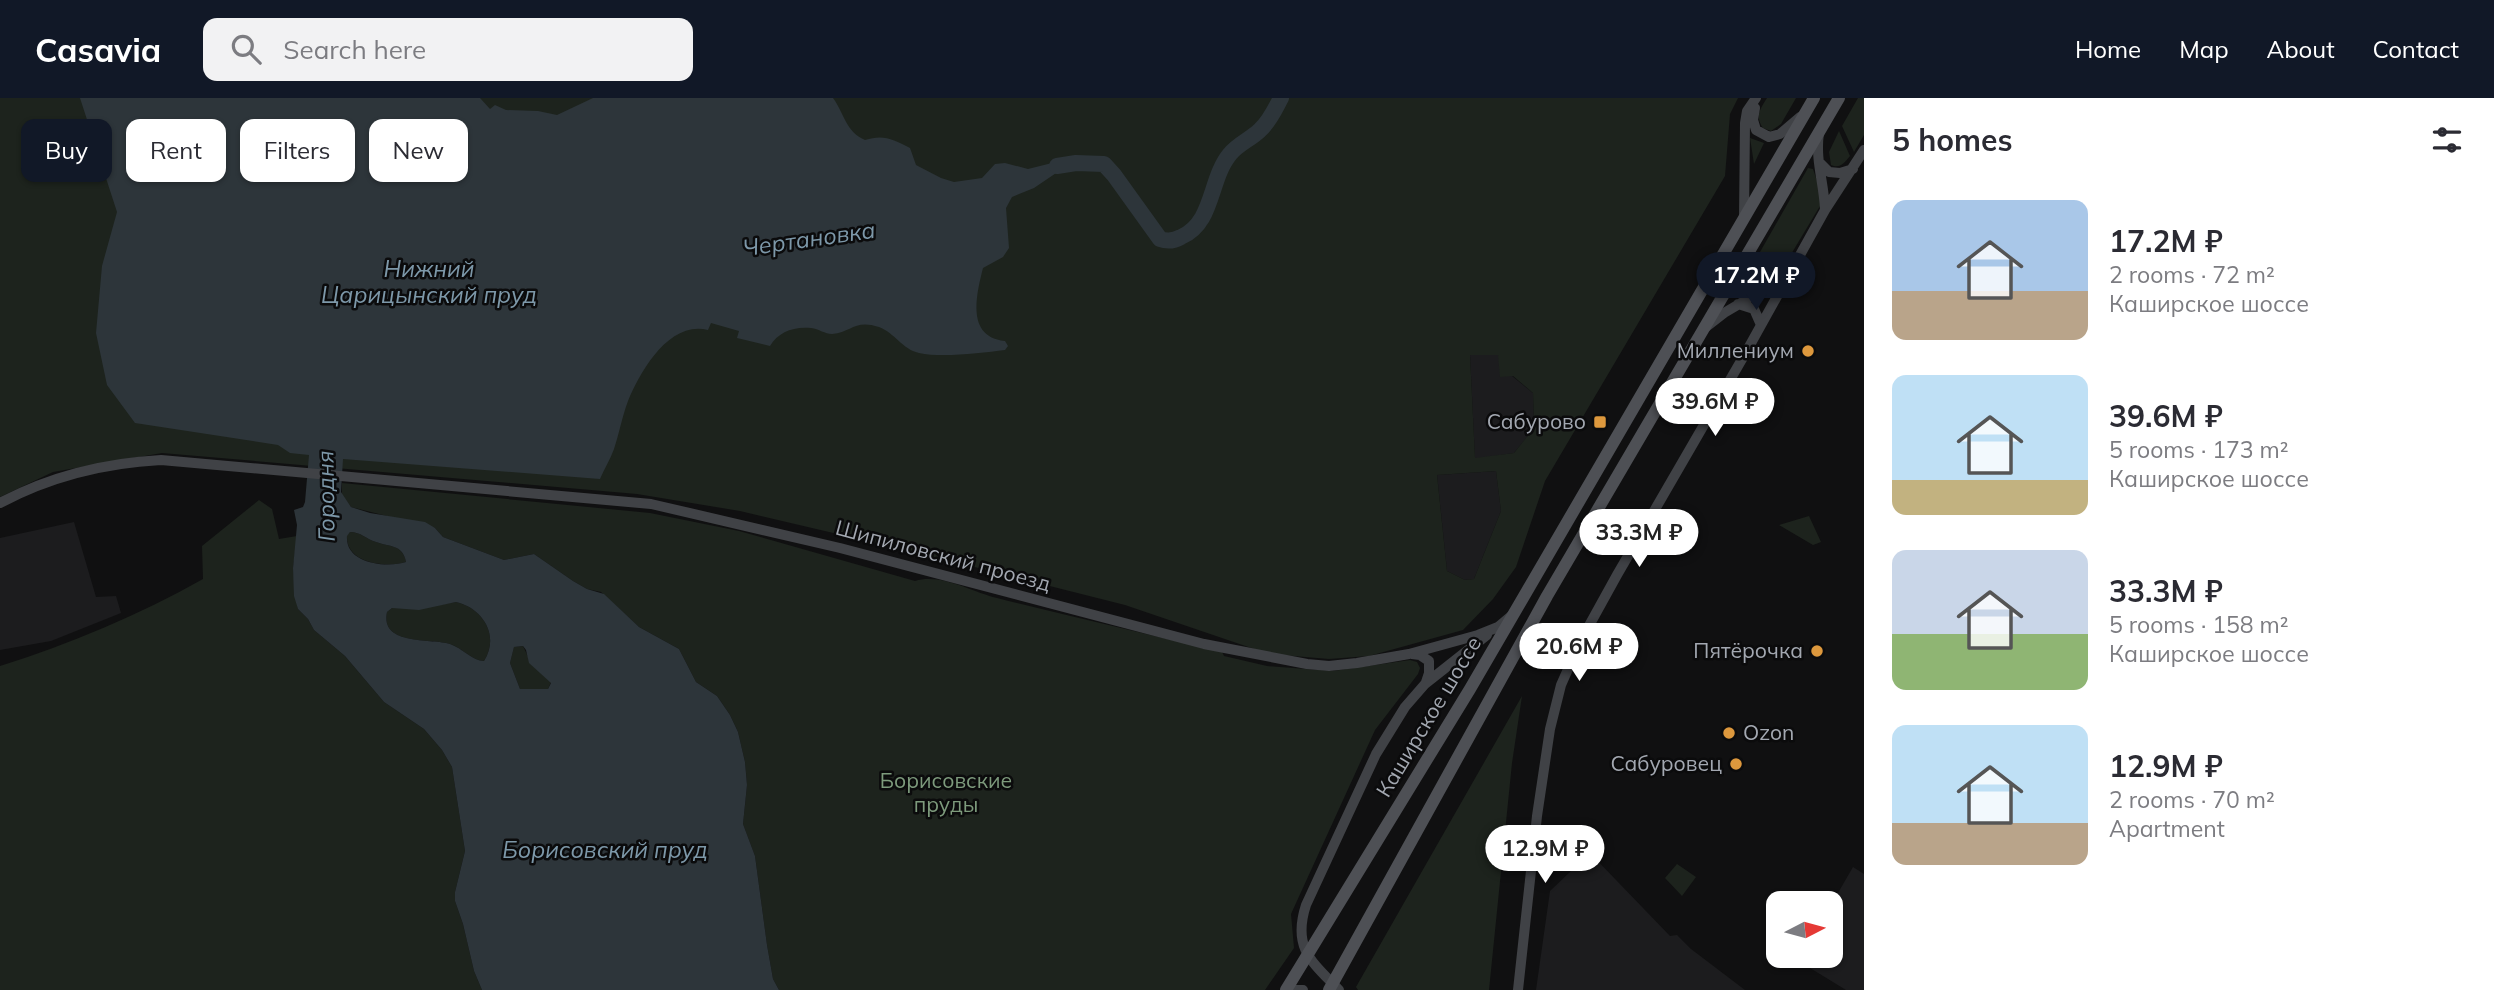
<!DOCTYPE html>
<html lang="en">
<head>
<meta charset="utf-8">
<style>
  :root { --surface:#fff; --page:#f2f2f3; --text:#2b2b33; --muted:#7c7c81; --accent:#111827 }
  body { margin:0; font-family:Mulish,sans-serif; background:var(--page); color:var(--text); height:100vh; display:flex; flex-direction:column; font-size:26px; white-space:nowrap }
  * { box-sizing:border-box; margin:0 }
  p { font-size:23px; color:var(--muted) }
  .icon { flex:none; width:38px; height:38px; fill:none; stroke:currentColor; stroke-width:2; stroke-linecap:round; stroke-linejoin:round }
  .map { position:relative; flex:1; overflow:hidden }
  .details { display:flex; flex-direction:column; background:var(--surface); width:630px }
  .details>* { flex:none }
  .guide { position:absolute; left:21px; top:21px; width:665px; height:63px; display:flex; gap:14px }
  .needle { width:46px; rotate:84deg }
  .tools { position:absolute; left:1766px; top:793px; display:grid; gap:14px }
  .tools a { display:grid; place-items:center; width:77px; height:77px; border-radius:14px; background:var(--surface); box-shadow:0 2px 5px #0004; font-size:35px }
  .price { position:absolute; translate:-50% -60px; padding:0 16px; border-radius:24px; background:#fff; color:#222; font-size:23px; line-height:46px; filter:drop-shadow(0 2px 4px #0008) }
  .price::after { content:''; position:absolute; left:50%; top:42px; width:21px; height:16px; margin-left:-10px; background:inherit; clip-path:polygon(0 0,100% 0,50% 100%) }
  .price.on { background:var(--accent); color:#fff }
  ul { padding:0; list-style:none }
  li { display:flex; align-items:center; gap:21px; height:175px; padding:0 28px }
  li span { display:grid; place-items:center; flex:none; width:196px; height:140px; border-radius:14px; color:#555 }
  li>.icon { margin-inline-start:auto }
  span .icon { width:84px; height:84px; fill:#fffc; stroke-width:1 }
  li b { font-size:30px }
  h2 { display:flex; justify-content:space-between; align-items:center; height:84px; padding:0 28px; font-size:30px }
  .tag { padding:0 24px; border-radius:14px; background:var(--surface); box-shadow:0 2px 5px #0004; font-size:24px; line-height:63px }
  .tag.on { background:var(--accent); color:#fff }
  header { display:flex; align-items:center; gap:42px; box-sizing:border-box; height:98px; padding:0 35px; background:var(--accent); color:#fff }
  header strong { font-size:33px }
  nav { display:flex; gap:38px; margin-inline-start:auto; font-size:24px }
  .search { width:490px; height:63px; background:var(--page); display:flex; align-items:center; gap:18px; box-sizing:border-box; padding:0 24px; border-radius:14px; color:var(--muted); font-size:26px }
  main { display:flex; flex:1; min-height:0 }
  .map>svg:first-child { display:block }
  .built { fill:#1c1c1e }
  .green { fill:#1d231d; fill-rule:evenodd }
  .water { fill:#2d353a; fill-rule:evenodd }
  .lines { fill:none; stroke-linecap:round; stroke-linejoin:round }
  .river { stroke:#2d353a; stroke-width:16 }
  .secondary { stroke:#404246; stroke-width:10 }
  .primary { stroke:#4e5055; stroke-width:12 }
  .poi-dot { fill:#dd983d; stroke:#0b0b0c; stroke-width:2.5 }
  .labels { text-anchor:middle; stroke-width:5; stroke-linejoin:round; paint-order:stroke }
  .poi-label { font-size:21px; fill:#a3a8b1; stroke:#0b0b0c; text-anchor:end }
  .street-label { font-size:21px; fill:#a3a8b1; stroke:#0b0b0c }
  .park-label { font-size:21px; fill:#7d9a7c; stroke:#0b0b0c }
  .water-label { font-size:23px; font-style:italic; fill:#7d98a9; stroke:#0b0b0c }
</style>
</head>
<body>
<header>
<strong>Casavia</strong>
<div class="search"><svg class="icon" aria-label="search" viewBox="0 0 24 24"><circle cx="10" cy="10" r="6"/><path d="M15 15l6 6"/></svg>Search here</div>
<nav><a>Home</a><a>Map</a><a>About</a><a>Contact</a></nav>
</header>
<main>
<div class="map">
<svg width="1864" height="892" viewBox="0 0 1864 892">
  <rect width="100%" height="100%" fill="#101011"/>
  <!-- built -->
  <path class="built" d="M1470,257H1498L1512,278L1533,295L1534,331L1514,355L1475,361Z
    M1496,373L1501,413L1474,481L1465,482L1447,473L1437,377Z
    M74,424L96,499L116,498L121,515L51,543L0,552V440Z
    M1590,755L1670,838L1677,837L1691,851L1745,892H1536L1550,793Z
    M1853,769L1864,776V892H1846L1797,862L1800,858H1830L1831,807Z"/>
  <!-- green -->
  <path class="green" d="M0,0H1738L1730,16L1725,78L1545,383L1516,469L1493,501L1463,532L1369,558L1329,561L1269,556L1125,507L927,457L740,413L637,396L162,355L53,374L0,399ZM1470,257H1498L1500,279L1513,278L1533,295L1534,330L1514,355L1475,360ZM1496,373L1501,413L1474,481L1465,482L1447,473L1437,377Z
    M1767,0H1796L1781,26L1771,33L1763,30C1755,19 1760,11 1767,0Z
    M1858,0H1864V37L1854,54L1842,28Z
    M1839,33L1850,58C1844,65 1840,71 1831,67L1829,54Z
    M1750,40L1764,45L1754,66Z
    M1808,70L1813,71L1821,95L1820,108L1787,163L1781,170L1741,191L1740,189Z
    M342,385L650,415L739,433L915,483C942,475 971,494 997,500C1072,519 1147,536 1222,554L1224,558L1267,568L1333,573L1410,562L1417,564L1420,570L1418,576L1375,632L1291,816L1294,850L1265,892H779L773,881L767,847L755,758L743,726L747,687L745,664L738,634L730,617L717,598L696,584L679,551L639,529L601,494L587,491L573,483L534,456L504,462L443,439L435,430L351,409L342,397Z
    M259,402L272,411L279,441L297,438L293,470L298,511L308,521L314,532L345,558L384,604L424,631L442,652L452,669L465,753L455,794V803L463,826L474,873L482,892H0V568C70,546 139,517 203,481L202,448Z
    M1809,418L1821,444L1813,447L1779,427Z
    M350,434C361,434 366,441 376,444C389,449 403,446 406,464C387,470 345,466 347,437Z
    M456,504C483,510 500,538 484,563C473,563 462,550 450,546C431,540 380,548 387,514L392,510L433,508Z
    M523,548L532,567L551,584L548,591H520L510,565L514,549Z
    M1522,598L1512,665L1489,892H1358L1356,889Z
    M1677,766L1696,779L1682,798L1665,780Z"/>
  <!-- water -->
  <path class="water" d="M80,0H480L490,11L495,7L506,12L538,13L557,17L593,0H833C844,15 846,34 865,42C883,36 893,41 910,50L916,67L941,80L954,84L982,80L995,66L1005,65L1028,71L1052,65H1076L1065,69L1034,90L1012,99L1006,110L1009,150L1003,159L983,170C976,198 966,239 1005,243L1008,248L1005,252C981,255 942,260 919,255C902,251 895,235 879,229C855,221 852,234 832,236C825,236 819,231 811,230C794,228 778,234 770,248L737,240L739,233L711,225L708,232C669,222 640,274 628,303C622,319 619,336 614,351C610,362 604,371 600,381L343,361L341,394L351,409L370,415L425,424L435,430L443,439L504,462L534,456L573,483L587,491L604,496L639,529L679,551L696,584L717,598L730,617L738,634L745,664L747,687L743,726L755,758L767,847L773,881L779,892H482L474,873L463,826L455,803V794L465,753L452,669L442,652L424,631L384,604L345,558L314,532L308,521L298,511L294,498L293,470L297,427L294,412L303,409L305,404L309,357L290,355L278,347L135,325L107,287L96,235L102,168L117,114ZM350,434C361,434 366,441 376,444C389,449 403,446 406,464C387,470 345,466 347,438ZM456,504C483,510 500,538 484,563C473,563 462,550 450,546C431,540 380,548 387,514L392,510L419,512ZM523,548L526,552L529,565L551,585L548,591H520L510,565L514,549Z"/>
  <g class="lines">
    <!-- river -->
    <path class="river" d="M1057,68L1076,65L1104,66L1114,77L1160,141C1168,144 1174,143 1181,139C1214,125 1209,81 1230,56C1238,46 1251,41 1260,32C1270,23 1275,11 1281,0"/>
    <!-- secondary -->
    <path class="secondary" d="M1755,10L1753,22L1756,32L1769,39L1780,36L1800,19
      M1819,35C1815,63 1824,84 1825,112
      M1819,64L1829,74L1840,75L1853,71
      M1744,120L1745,25L1747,13L1756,0
      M1738,206L1754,211L1761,227
      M1706,229L1724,215L1790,176
      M0,405C51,378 104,365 161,362L651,406L840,450L1204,546L1307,566L1329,568L1357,565L1409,556L1478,537L1498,529L1511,518
      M1412,556L1420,557L1429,563V575L1426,584
      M1295,892H1303
      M1339,892C1312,864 1292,850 1306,807L1376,656L1405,609L1425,586L1487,537
      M1518,892L1537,718L1550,631L1561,587L1580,544L1617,477L1745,256L1825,112L1864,52"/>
    <!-- primary -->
    <path class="primary" d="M1286,892L1470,591L1814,0
      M1329,892L1547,498L1839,0"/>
  </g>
  <!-- markers -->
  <g class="poi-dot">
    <circle cx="1808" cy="253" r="7"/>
    <rect x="1593" y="317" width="14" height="14" rx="3.5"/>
    <circle cx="1817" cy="553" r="7"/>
    <circle cx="1729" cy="635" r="7"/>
    <circle cx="1736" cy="666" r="7"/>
  </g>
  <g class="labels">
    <!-- poi labels -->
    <g class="poi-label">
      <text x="1794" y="260">Миллениум</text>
      <text x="1586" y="331">Сабурово</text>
      <text x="1803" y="560">Пятёрочка</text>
      <text x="1743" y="642" text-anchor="start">Ozon</text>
      <text x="1722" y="673">Сабуровец</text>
    </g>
    <!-- street labels -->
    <g class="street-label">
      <text transform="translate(943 458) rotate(15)" y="7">Шипиловский проезд</text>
      <text transform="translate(1429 619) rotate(-59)" y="7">Каширское шоссе</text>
    </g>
    <!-- park labels -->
    <g class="park-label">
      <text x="946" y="690">Борисовские<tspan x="946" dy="24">пруды</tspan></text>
    </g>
    <!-- water labels -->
    <g class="water-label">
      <text transform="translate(809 141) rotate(-8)" y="8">Чертановка</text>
      <text x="429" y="179">Нижний<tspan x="429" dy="26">Царицынский пруд</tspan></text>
      <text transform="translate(326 398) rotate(-91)" y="8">Городня</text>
      <text x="605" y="760">Борисовский пруд</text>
    </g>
  </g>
</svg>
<div class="tools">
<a><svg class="needle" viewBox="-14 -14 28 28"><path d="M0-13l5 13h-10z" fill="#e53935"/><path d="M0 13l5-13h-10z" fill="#7c7c81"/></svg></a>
</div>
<b class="price on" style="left:1756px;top:214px">17.2M ₽</b>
<b class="price" style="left:1715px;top:340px">39.6M ₽</b>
<b class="price" style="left:1639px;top:471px">33.3M ₽</b>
<b class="price" style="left:1579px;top:585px">20.6M ₽</b>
<b class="price" style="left:1545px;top:787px">12.9M ₽</b>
<div class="guide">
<a class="tag on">Buy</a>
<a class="tag">Rent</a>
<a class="tag">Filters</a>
<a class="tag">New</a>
</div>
</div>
<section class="details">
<h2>5 homes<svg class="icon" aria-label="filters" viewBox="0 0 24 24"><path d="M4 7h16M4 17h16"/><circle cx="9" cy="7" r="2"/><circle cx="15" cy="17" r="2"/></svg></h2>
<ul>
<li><span style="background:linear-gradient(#a9c7e8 65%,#b9a48a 0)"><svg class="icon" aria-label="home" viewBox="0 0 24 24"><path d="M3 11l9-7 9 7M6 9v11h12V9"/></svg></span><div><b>17.2M ₽</b><p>2 rooms · 72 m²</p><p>Каширское шоссе</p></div></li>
<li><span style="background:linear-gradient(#bfe0f5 75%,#c2b280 0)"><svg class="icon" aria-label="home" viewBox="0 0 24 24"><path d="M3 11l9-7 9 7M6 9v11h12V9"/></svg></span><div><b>39.6M ₽</b><p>5 rooms · 173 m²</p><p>Каширское шоссе</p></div></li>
<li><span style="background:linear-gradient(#c9d6e8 60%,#8fb573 0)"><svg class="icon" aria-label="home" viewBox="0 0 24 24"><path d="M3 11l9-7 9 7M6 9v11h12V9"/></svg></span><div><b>33.3M ₽</b><p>5 rooms · 158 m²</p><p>Каширское шоссе</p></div></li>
<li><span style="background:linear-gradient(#bfe0f5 70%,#b9a48a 0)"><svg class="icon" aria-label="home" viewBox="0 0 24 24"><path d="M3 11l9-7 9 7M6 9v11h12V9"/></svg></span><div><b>12.9M ₽</b><p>2 rooms · 70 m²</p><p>Apartment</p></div></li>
</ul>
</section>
</main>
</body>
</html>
